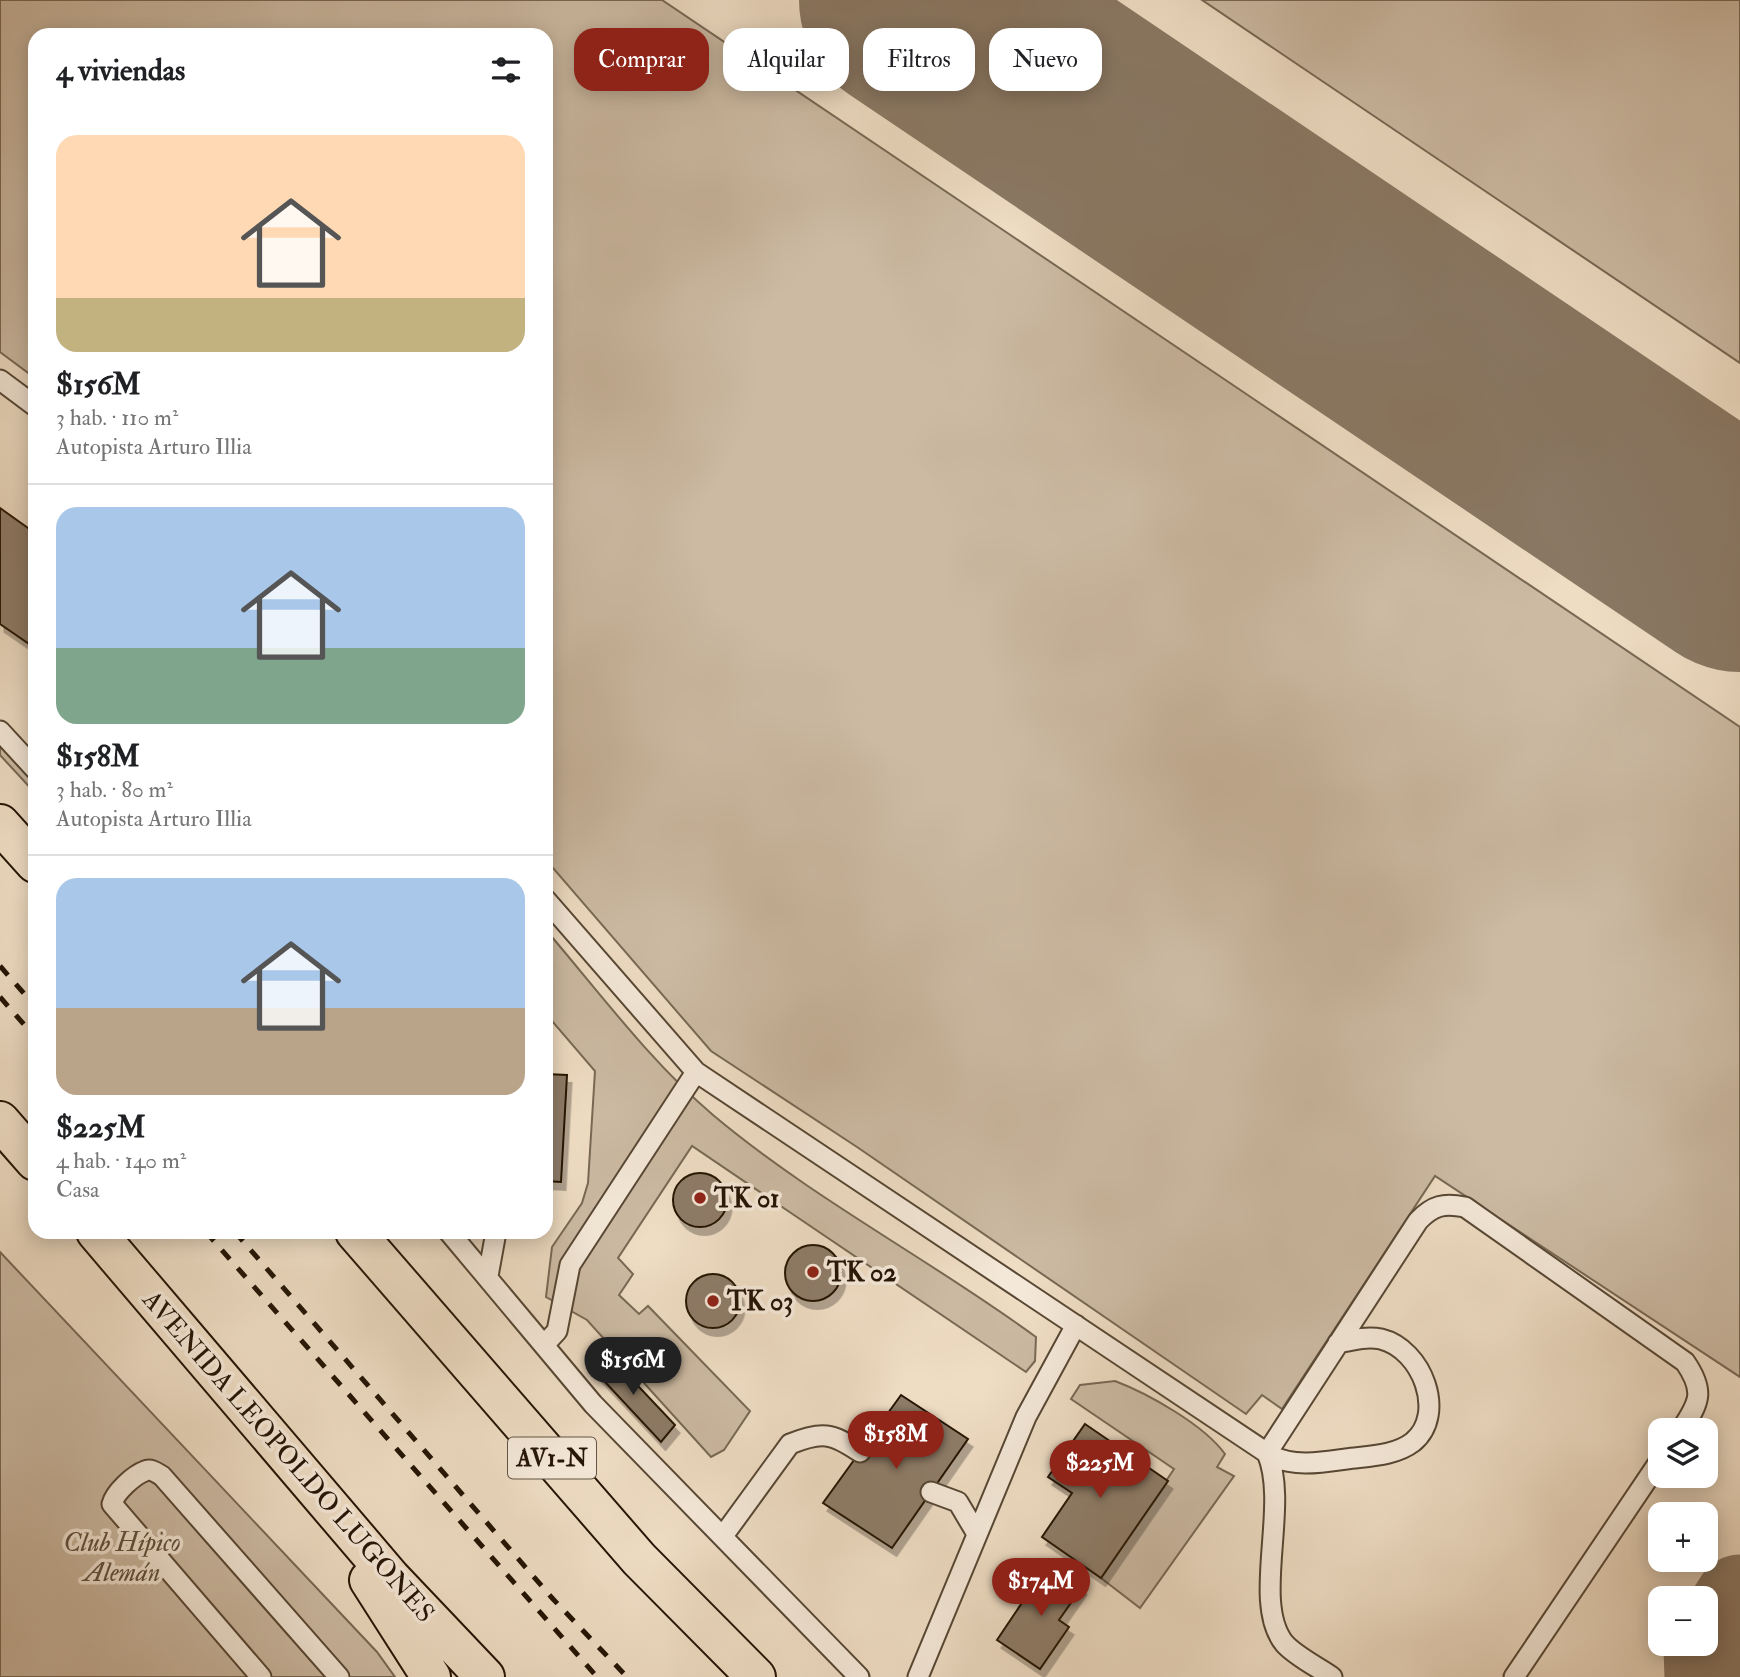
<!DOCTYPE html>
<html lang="es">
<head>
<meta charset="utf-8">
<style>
  :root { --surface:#fff; --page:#f2f2f2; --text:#202124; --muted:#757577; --line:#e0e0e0; --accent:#8f2418 }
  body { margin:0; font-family:"IM FELL Double Pica",serif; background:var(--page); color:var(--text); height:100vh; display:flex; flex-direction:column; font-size:26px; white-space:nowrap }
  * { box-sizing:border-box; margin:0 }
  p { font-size:23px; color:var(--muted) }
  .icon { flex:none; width:38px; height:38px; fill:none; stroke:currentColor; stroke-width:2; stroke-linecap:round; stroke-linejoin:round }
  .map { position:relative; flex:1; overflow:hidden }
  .side { position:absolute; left:28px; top:28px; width:525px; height:1211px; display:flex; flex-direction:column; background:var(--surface); border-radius:21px; box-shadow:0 4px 18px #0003 }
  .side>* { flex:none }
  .banner { position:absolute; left:574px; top:28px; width:665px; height:63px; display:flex; gap:14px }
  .fabs { position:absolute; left:1648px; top:1418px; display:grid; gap:14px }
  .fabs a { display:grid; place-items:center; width:70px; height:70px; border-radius:14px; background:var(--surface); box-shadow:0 4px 18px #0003; font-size:35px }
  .price { position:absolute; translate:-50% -60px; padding:0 16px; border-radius:24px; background:var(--accent); color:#fff; font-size:23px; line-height:46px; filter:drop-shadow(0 2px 4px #0008) }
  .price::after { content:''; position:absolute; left:50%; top:42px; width:21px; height:16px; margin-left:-10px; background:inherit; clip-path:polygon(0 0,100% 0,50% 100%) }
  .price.on { background:#222; color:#fff }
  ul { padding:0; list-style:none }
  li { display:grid; align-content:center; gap:14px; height:371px; padding:0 28px }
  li+li { border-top:2px solid var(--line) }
  li span { display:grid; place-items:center; height:217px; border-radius:21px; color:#555 }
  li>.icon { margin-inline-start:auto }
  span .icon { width:126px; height:126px; fill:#fffc; stroke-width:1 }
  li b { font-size:30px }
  h2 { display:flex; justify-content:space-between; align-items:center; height:84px; padding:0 28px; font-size:30px }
  .tag { padding:0 24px; border-radius:21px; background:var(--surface); box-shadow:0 4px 18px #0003; font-size:24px; line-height:63px }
  .tag.on { background:var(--accent); color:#fff }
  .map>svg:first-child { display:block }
  .green { fill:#ccbaa3; stroke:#786854; stroke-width:2 }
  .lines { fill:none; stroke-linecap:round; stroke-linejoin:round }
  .taxiway { stroke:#8a7864; stroke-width:91 }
  .runway { stroke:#8a7864; stroke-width:228 }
  .building { fill:#8e7c68; stroke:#251505; stroke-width:2; filter:url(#shadow) }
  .lane-casing { stroke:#574734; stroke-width:23 }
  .highway-casing { stroke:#251505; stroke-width:42 }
  .lane { stroke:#f4e8d8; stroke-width:19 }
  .highway { stroke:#eedcc3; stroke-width:38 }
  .rail { stroke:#251505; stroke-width:5; stroke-dasharray:12 12; stroke-linecap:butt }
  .poi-dot { fill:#8f2418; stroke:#f4e8d8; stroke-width:2.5 }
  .labels { text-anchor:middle; stroke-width:7; stroke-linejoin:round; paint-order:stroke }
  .shield { fill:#f4e8d8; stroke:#635444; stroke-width:2 }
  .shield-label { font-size:24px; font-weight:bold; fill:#251505 }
  .poi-label { font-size:26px; font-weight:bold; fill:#251505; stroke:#f4e8d8; text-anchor:start }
  .street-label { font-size:26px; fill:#251505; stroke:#f4e8d8 }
  .park-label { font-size:26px; font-style:italic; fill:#5f4f3c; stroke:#f4e8d8 }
</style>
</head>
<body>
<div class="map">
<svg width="1740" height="1677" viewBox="0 0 1740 1677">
  <defs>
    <filter id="shadow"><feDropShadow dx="4.5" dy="8" stdDeviation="0" flood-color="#0004"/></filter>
  </defs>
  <rect width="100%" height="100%" fill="#eedcc3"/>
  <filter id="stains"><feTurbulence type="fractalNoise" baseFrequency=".00286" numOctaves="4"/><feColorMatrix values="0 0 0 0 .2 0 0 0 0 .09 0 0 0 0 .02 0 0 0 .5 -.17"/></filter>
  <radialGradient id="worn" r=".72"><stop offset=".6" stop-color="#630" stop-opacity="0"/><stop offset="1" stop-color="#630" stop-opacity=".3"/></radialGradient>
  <!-- green -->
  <path class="green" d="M0,0H662L1740,727V1377L1435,1176L1282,1409L1262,1395L1246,1414L857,1147L711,1051L546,860V35H35V378L0,352Z
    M1202,0H1740V363Z
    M0,743L35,782V793L0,755Z
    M546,930C599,992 650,1061 713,1115C813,1199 931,1260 1036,1337L1035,1361L1026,1372L692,1146L618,1258L633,1274L619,1295L639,1314L648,1306L750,1411L724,1450L711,1457L587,1320L546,1297L552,1247L582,1203L588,1183L595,1071L546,1014Z
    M0,1252L377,1652L395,1677H0Z
    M1115,1381C1149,1394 1204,1425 1225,1454L1217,1467L1234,1476L1140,1608L1101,1578L1174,1469L1071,1399L1080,1385Z"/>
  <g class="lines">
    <!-- taxiway -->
    <path class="taxiway" d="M1710,1677L1709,1648L1740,1600"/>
    <!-- runway -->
    <path class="runway" d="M913,0L1740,558"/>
  </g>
  <!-- building -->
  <path class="building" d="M0,508L35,533V648L0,624Z
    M546,1074L567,1075L561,1182L546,1181Z
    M673 1200a27 27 0 1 1 54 0a27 27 0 1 1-54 0Z
    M785 1273a28 28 0 1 1 56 0a28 28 0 1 1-56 0Z
    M686 1301a27 27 0 1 1 54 0a27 27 0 1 1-54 0Z
    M606,1352L675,1425L661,1442L591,1367Z
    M901,1395L968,1439L892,1548L823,1503Z
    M1085,1424L1168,1481L1101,1578L1042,1537L1072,1493L1048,1477Z
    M1048,1564L1082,1587L1059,1620L1069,1627L1040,1669L997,1640Z"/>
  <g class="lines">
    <!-- lane casing -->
    <g class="lane-casing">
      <path id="lane" d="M0,380L35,406
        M0,731L35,769
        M546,900L696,1072L1267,1453C1290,1506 1251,1601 1284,1643C1295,1656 1318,1667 1332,1677
        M449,1232L593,1404L859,1677
        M488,1276L496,1232
        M544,1345L557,1331L570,1265L696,1072
        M1267,1453L1418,1221C1433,1205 1444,1203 1465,1207L1685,1362C1705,1391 1700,1402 1681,1430
        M1268,1455C1295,1467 1318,1463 1346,1459C1368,1456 1395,1456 1413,1442C1447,1414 1422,1349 1381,1339C1367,1336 1352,1340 1338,1343
        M931,1492L958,1502L977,1534
        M723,1536L790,1444C822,1431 832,1433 860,1452
        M261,1677L112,1504C115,1492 134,1475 145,1471C151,1468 157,1473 162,1476L339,1677
        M918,1677L1026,1417L1076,1325
        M1514,1677L1661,1459"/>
    </g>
    <!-- highway casing -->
    <g class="highway-casing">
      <path id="highway" d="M0,824L35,863
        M0,1121L35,1161
        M96,1232L391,1578L485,1677
        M355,1232L639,1559L756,1677
        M369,1580L431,1677"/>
    </g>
    <!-- lane -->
    <use href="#lane" class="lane"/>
    <!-- highway -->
    <use href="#highway" class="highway"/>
    <!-- rail -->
    <path class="rail" d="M0,966L35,1006
      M0,997L35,1037
      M206,1232L597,1677
      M235,1232L553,1599L627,1677"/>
  </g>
  <!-- markers -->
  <g class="poi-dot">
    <circle cx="700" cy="1198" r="7"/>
    <circle cx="813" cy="1272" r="7"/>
    <circle cx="713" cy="1301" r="7"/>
  </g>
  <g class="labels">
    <!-- shield labels -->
    <rect class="shield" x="508" y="1437.5" width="88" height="41" rx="5"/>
    <g class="shield-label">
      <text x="552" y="1466">AV1-N</text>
    </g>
    <!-- poi labels -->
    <g class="poi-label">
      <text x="714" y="1207">TK 01</text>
      <text x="827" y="1281">TK 02</text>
      <text x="727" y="1310">TK 03</text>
    </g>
    <!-- street labels -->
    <g class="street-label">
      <text transform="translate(289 1456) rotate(49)" y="9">AVENIDA LEOPOLDO LUGONES</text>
    </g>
    <!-- park labels -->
    <g class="park-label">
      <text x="122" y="1551">Club Hípico<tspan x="122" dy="30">Alemán</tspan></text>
    </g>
  </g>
  <rect width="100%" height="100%" filter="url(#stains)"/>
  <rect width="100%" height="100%" fill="url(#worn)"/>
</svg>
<div class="fabs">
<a><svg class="icon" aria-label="layers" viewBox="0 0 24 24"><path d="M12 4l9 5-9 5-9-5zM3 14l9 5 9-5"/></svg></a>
<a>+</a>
<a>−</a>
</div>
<b class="price on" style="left:633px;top:1397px">$156M</b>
<b class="price" style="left:896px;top:1471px">$158M</b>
<b class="price" style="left:1100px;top:1500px">$225M</b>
<b class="price" style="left:1041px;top:1618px">$174M</b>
<div class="banner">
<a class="tag on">Comprar</a>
<a class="tag">Alquilar</a>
<a class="tag">Filtros</a>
<a class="tag">Nuevo</a>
</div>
<section class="side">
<h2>4 viviendas<svg class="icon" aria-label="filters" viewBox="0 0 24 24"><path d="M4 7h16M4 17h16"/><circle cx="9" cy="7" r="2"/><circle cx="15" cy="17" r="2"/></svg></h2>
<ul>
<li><span style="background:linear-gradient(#ffd9b3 75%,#c2b280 0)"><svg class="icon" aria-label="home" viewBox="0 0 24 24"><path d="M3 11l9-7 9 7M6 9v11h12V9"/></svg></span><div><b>$156M</b><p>3 hab. · 110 m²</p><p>Autopista Arturo Illia</p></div></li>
<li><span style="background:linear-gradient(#a9c7e8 65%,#7fa58c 0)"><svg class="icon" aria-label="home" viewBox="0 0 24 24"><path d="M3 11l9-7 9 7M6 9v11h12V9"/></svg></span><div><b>$158M</b><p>3 hab. · 80 m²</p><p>Autopista Arturo Illia</p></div></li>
<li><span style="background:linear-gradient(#a9c7e8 60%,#b9a48a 0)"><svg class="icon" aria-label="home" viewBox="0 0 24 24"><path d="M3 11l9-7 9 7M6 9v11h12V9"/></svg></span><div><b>$225M</b><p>4 hab. · 140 m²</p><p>Casa</p></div></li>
</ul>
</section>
</div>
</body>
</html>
